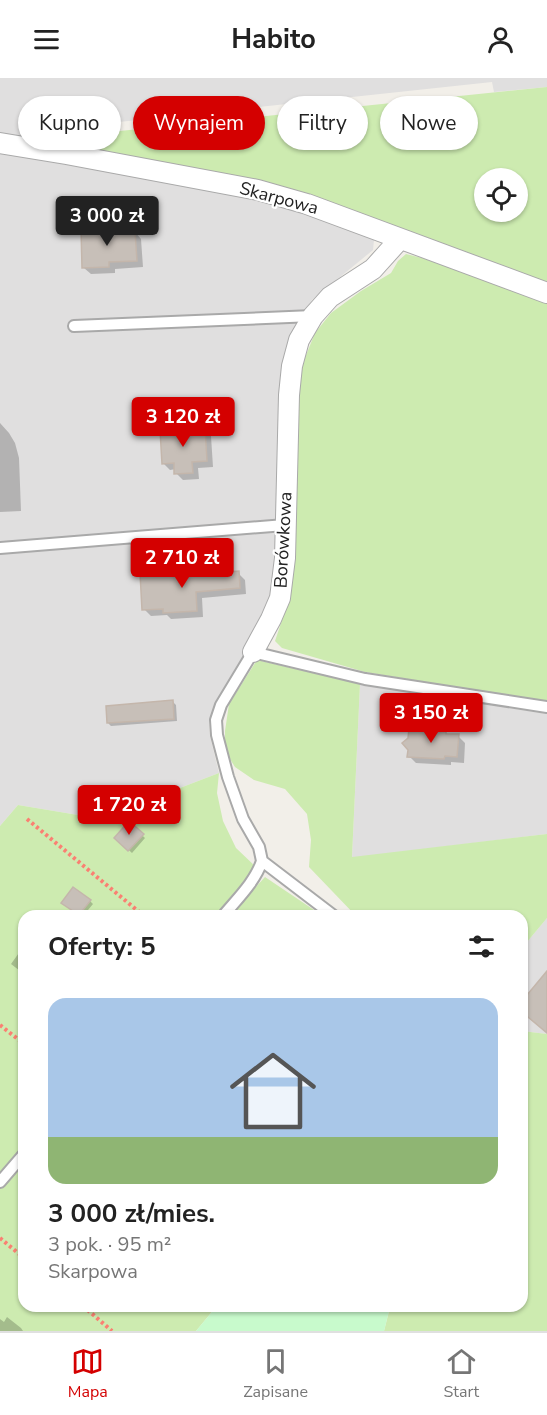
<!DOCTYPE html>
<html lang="pl">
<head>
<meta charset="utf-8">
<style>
  :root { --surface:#fff; --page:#f2f2f2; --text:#222; --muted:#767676; --line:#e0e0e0; --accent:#d40000 }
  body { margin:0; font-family:"Nunito Sans",sans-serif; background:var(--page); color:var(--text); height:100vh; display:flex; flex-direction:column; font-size:22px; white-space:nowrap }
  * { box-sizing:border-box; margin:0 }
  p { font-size:20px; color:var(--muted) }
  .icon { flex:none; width:33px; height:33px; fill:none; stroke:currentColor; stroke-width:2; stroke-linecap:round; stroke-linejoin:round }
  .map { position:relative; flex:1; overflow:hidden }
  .details { position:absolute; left:18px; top:832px; width:510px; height:402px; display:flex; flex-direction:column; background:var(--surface); border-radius:18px; box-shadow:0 2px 4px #0004 }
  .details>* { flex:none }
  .banner { position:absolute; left:18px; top:18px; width:512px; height:54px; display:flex; gap:12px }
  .buttons { position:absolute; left:474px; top:90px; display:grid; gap:12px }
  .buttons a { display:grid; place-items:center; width:54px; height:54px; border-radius:50%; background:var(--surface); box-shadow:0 2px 4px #0004; font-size:30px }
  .price { position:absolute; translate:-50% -51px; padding:0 14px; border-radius:6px; background:var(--accent); color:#fff; font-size:20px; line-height:39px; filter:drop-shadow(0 2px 3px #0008) }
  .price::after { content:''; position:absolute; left:50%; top:36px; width:18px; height:14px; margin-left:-9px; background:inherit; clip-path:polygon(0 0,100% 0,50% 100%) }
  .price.current { background:#222; color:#fff }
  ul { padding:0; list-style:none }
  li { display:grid; align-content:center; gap:12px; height:318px; padding:0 30px }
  li span { display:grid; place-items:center; height:186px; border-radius:18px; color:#555 }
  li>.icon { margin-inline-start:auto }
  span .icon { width:108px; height:108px; fill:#fffc; stroke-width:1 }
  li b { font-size:26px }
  h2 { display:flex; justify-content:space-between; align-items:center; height:72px; padding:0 30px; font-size:26px }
  .pill { padding:0 21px; border-radius:27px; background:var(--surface); box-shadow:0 2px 4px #0004; font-size:21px; line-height:54px }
  .pill.current { background:var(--accent); color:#fff }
  header { display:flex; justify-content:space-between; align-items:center; height:78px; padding:0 30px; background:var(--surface); font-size:27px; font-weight:700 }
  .menu { display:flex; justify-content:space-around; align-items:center; height:84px; border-top:2px solid var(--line); background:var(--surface); font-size:16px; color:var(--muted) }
  .menu a { display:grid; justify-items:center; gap:3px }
  .menu .current { color:var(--accent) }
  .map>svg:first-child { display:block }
  .residential { fill:#e0dfdf }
  .grass { fill:#cdebb0; fill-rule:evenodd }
  .park { fill:#c8facc }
  .shadow { fill:#0003 }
  .building { fill:#c7bfb8; stroke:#c4b6ab; stroke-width:1.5 }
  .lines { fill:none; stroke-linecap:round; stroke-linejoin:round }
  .lane-casing { stroke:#a9a9a9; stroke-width:14 }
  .street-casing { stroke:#a9a9a9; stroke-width:22 }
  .path { stroke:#fa8072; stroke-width:4; stroke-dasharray:3 3; stroke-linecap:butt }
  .lane { stroke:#fff; stroke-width:10 }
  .street { stroke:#fff; stroke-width:20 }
  .labels { text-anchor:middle; stroke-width:4.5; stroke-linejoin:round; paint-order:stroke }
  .street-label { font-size:18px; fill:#222; stroke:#fff }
</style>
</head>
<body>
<header><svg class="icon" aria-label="menu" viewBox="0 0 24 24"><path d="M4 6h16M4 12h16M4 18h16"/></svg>Habito<svg class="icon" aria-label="person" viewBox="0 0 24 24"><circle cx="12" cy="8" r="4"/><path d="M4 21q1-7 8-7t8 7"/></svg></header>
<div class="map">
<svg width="547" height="1253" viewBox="0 0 547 1253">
  <rect width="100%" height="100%" fill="#f2efe9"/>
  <!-- residential -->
  <path class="residential" d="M0,0H547V9L494,14L492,4L91,47L13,59L0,58Z
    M0,75L254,120L304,135L374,162L373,172L312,222L293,253L274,517L266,539L216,626L209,644L210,658L219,695L146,723L90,739L18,727L0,748Z
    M360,606L547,636V756L352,780Z
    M547,840V956L522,953V870Z"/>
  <!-- grass -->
  <path class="grass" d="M547,9V204L428,161L91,72L98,61L110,54ZM484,100H518V134H484Z
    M406,176L422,180L547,224V624L365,594L282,570L275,563L284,536L289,499L298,322L302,287L315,255L331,235L361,213L391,195L398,183Z
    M257,582L360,606L352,779L547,756V840L522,870V838H356L309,789L311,762L307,736L285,711L254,702L235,689L225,673V653L229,626Z
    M219,695L217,715L223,743L236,770L257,790L244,805L253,812L265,799L323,838H24V1228L216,1229L196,1253H0V748L18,727L90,739L146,723Z
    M522,953L547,956V1253H384L390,1229L522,1228Z"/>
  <!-- park -->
  <path class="park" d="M216,1229V1228L390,1229L384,1253H196Z"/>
  <!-- shadow -->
  <path class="shadow" d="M106,151L111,156L135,154L141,161L143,189L115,191V195L91,196L84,190Z
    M0,345L9,355L15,365L19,380L21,433L0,434Z
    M205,351L211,358L213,389L198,390L199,401L183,402L176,395V391L170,392L163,385Z
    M172,495L176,499L238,495L245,502L246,516L202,520L203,539L171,541L167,537L151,538L144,531Z
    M173,624L176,627L177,643L111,648L108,645Z
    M445,654L449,657L458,658L465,665L464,685L451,684V687L416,685L409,678Z
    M129,745L145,760L132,775L116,760Z
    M90,823L93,826L83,838L66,828Z
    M21,872L24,874V896L11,886Z
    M7,1239L21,1250L23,1253H0V1241L4,1244Z"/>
  <!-- building -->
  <path class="building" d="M107,149V154L135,153L137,183L109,184V189L82,190L81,151Z
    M205,349L207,383L192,384L193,395L174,396V385L162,386L160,352Z
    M239,493L240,510L196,514L197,533L163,535V531L142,532L140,495L173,494V498Z
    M173,622L174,641L107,645L106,628Z
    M409,650L446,652V656H459L457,679L445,678L444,681L407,679L408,672L402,665L408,660Z
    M129,743L144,756L128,773L114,760Z
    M73,809L91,822L79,837L61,825Z
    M547,893V955L522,934V923Z"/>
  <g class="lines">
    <!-- lane casing -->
    <g class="lane-casing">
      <path id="lane" d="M74,248L313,238
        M0,470L285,447
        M223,838C237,821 255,804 262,783
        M334,838L262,783L259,769L243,741L228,699L217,657L216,642L221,627L253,574L365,601L547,629
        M0,1104L24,1076"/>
    </g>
    <!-- street casing -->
    <g class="street-casing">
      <path id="street" d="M0,65L66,76L258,112L307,126L547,215
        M253,574L271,541L280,520L285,480L289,317L292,288L299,262L313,238L330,219L373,191L400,161"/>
    </g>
    <!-- path -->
    <path class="path" d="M27,741L144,838
      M0,947L24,966
      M0,1160L24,1180
      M83,1228L112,1253"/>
    <!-- lane -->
    <use href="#lane" class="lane"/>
    <!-- street -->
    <use href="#street" class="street"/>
  </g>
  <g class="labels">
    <!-- street labels -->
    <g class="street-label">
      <text transform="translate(279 120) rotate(15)" y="6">Skarpowa</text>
      <text transform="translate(283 462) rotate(-87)" y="6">Borówkowa</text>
    </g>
  </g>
</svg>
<div class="buttons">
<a><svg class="icon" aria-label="locate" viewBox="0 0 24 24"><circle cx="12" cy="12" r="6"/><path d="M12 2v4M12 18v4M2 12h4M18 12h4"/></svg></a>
</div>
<b class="price current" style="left:107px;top:169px">3 000 zł</b>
<b class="price" style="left:183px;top:370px">3 120 zł</b>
<b class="price" style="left:182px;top:511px">2 710 zł</b>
<b class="price" style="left:431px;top:666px">3 150 zł</b>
<b class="price" style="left:129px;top:758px">1 720 zł</b>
<div class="banner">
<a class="pill">Kupno</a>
<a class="pill current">Wynajem</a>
<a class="pill">Filtry</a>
<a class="pill">Nowe</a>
</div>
<section class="details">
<h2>Oferty: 5<svg class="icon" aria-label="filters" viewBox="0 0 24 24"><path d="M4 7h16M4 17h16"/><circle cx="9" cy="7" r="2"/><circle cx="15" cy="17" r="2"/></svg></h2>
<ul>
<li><span style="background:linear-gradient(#a9c7e8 75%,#8fb573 0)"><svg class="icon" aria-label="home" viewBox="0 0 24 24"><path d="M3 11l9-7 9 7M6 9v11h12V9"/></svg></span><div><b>3 000 zł/mies.</b><p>3 pok. · 95 m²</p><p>Skarpowa</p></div></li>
</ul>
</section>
</div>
<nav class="menu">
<a class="current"><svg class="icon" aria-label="map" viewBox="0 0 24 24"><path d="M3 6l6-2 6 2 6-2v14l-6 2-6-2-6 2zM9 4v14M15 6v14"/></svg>Mapa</a>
<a><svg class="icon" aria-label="saved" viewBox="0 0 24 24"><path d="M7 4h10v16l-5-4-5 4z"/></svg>Zapisane</a>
<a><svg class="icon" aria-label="home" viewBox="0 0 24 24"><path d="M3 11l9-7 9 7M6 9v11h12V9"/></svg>Start</a>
</nav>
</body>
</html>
